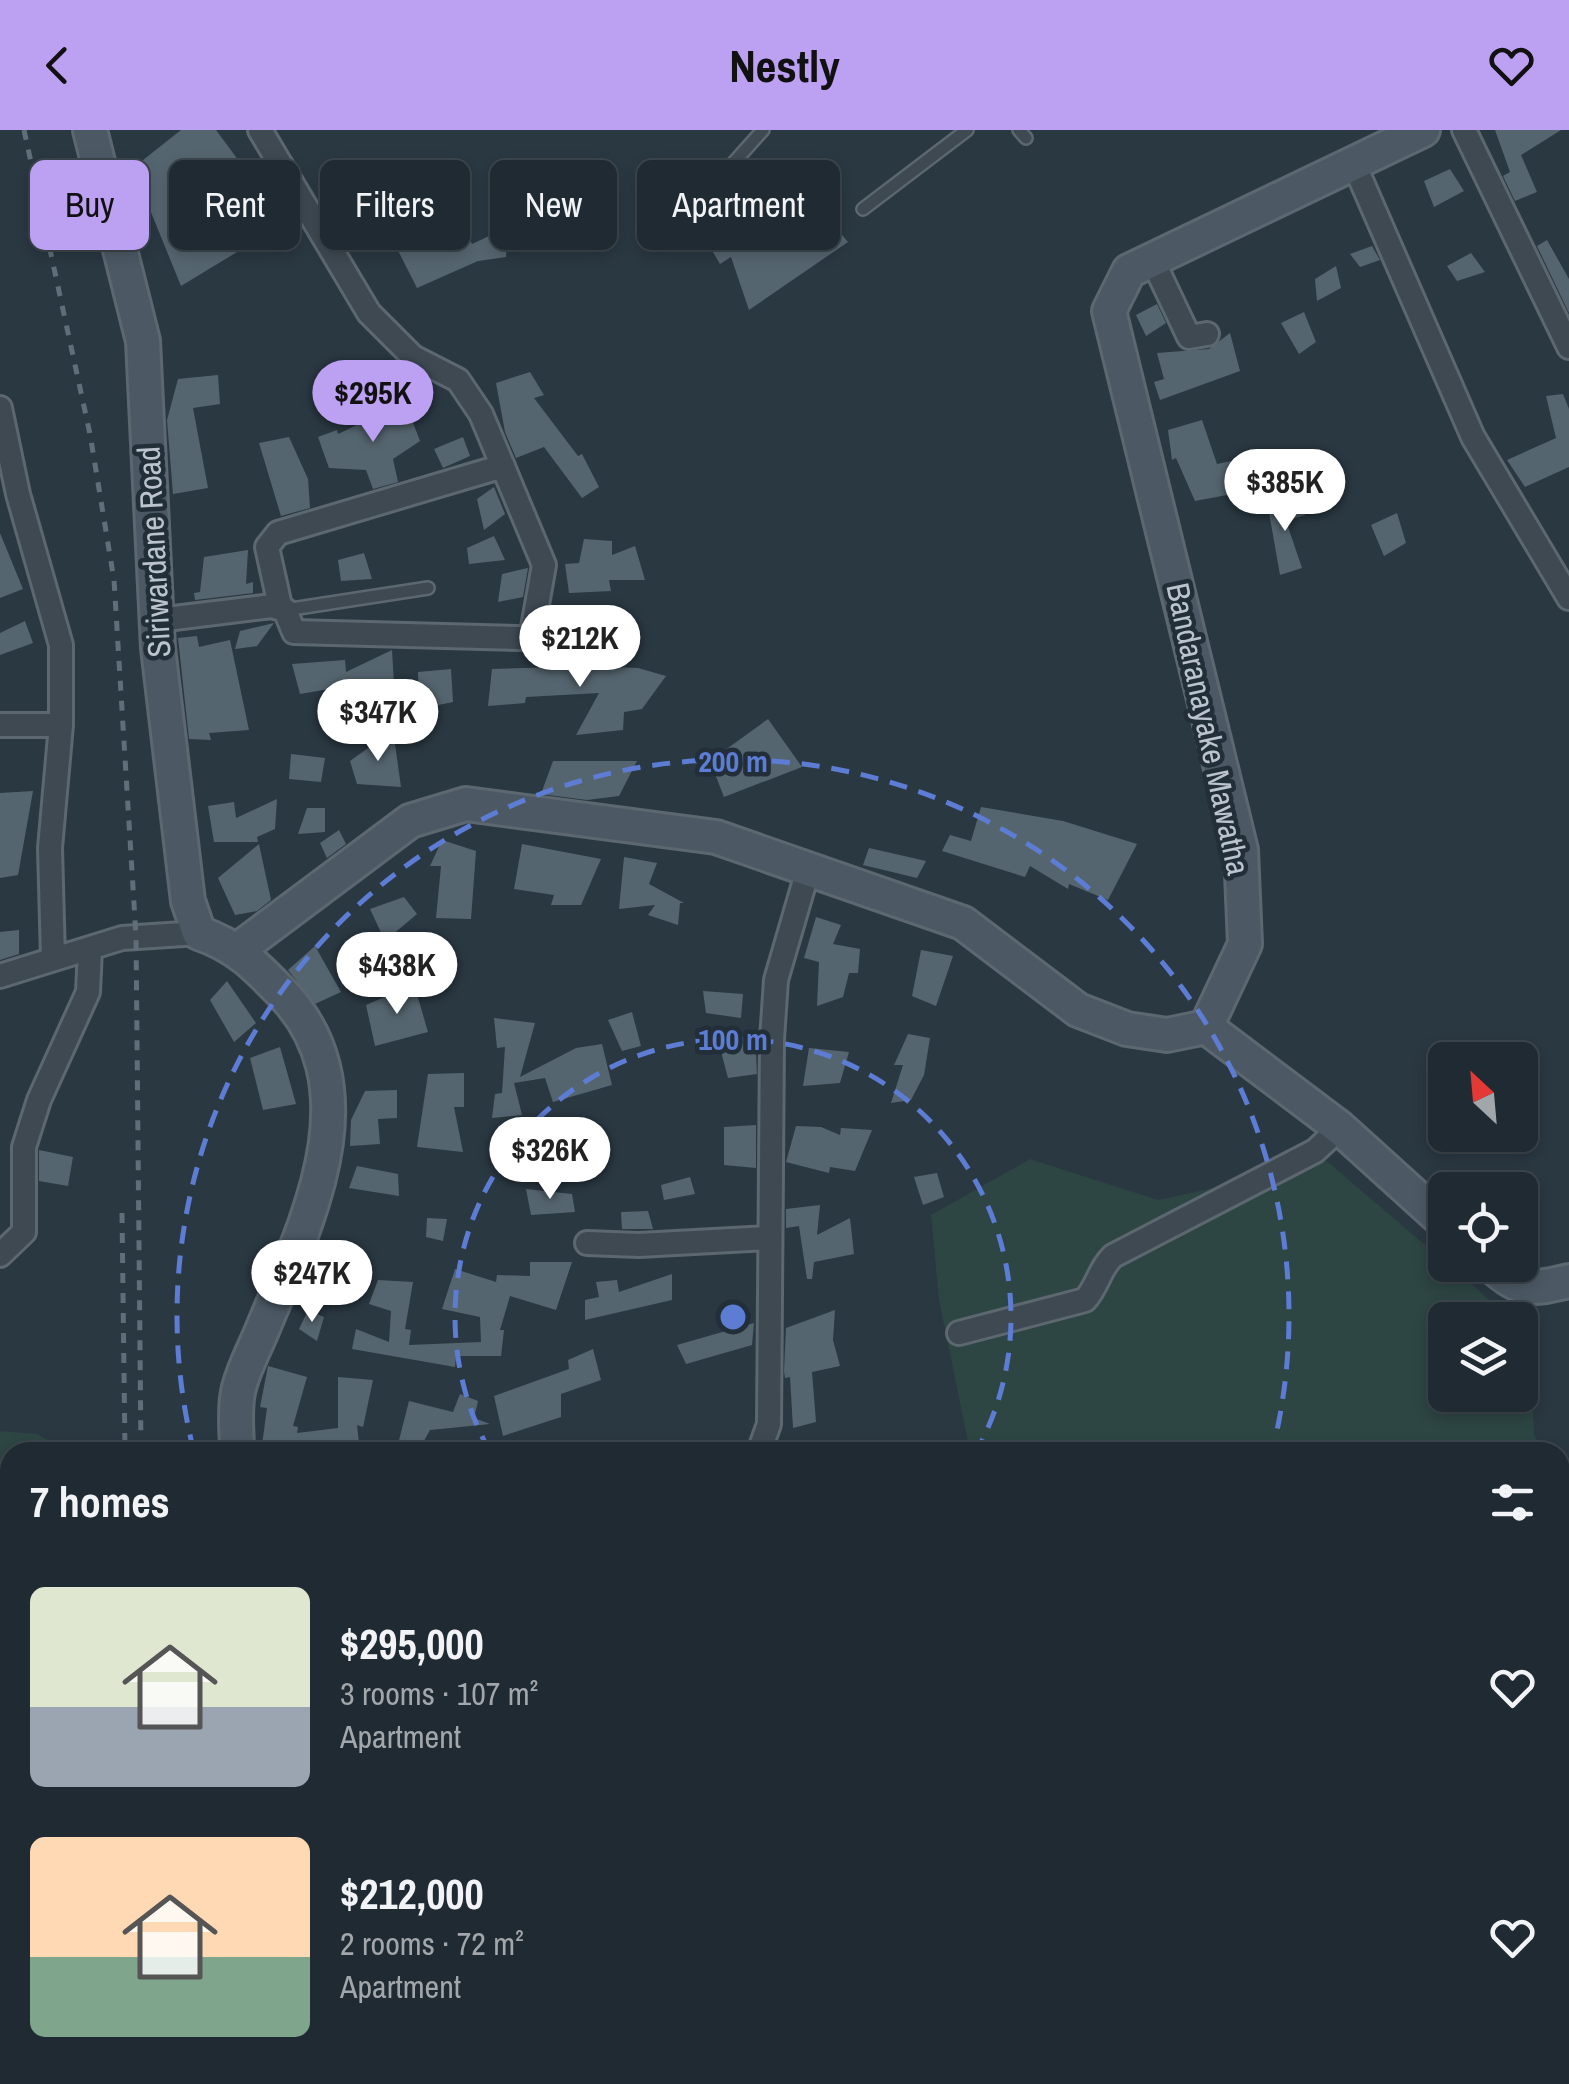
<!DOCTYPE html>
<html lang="en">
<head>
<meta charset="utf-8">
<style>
  :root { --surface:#202a32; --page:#2d363e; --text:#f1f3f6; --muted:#a2a7ac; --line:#3d464d; --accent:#bca0f2 }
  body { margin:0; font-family:"Archivo Narrow",sans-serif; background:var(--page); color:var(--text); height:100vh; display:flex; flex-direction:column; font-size:38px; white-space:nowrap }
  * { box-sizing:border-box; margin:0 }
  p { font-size:32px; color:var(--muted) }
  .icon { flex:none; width:55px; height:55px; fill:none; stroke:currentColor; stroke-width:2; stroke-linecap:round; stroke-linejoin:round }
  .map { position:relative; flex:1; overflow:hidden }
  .sheet { position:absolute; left:0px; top:1312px; width:1570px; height:642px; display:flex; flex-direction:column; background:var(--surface); border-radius:30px 30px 0 0; box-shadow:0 5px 15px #0003,0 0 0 2px var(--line) }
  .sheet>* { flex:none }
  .guide { position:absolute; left:30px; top:30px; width:1000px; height:90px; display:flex; gap:20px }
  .needle { width:65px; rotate:334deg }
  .controls { position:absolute; left:1428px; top:912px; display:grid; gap:20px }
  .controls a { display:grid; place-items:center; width:110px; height:110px; border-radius:15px; background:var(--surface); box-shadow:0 5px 15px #0003,0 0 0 2px var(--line); font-size:50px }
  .price { position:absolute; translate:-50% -85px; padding:0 22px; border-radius:35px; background:#fff; color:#222; font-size:32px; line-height:65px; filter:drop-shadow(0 2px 5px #0008) }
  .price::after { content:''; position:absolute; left:50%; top:60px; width:30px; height:22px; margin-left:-15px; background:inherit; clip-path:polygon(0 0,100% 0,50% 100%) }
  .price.active { background:var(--accent); color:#111 }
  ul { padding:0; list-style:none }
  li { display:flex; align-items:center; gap:30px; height:250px; padding:0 30px }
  li span { display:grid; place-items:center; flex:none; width:280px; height:200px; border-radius:15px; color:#555 }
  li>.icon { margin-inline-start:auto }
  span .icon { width:120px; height:120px; fill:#fffc; stroke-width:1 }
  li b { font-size:42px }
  h2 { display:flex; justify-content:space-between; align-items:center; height:120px; padding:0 30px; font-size:42px }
  .chip { padding:0 35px; border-radius:15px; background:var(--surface); box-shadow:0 5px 15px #0003,0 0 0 2px var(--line); font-size:35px; line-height:90px }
  .chip.active { background:var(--accent); color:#111 }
  header { display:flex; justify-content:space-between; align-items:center; height:130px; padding:0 30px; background:var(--accent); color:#111; font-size:45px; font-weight:700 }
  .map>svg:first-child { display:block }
  .green { fill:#2d4543 }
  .building { fill:#55656f }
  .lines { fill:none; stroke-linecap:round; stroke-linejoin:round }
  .lane-casing { stroke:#5c6770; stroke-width:16 }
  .street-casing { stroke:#5c6770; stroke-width:28 }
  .secondary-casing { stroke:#5c6770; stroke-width:38 }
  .lane { stroke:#3e4952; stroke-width:11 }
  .street { stroke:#3e4952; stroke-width:22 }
  .secondary { stroke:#4c5965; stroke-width:32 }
  .rail { stroke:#606e79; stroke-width:5; stroke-dasharray:10 10; stroke-linecap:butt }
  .ring { fill:none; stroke:#5c7dd3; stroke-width:5; stroke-dasharray:18 12 }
  .labels { text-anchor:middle; stroke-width:9; stroke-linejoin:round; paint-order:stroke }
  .street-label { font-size:32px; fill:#bbc4cc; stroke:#222e38 }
  .centre { fill:#5c7dd3; stroke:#222e38; stroke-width:5 }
  .ring-label { font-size:30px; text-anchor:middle; font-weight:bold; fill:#5c7dd3; stroke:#222e38; stroke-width:9; stroke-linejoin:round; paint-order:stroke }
</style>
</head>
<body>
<header><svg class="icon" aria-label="back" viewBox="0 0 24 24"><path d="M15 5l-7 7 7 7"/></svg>Nestly<svg class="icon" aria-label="heart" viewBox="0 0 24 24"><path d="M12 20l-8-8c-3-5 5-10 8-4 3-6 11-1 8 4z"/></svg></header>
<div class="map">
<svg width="1569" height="1954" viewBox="0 0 1569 1954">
  <rect width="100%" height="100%" fill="#2a3842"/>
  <!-- green -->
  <path class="green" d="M1321,1026L1513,1190H1445V1265H1520V1194L1530,1201L1534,1304L1541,1322H970L939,1170L931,1085L1030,1029L1158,1070L1293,1041Z
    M0,1301L37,1304L70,1322H10V1945H86V1954H0Z
    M1560,1370L1569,1393V1657L1560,1655Z
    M1052,1945H1342V1954H1053Z"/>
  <!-- building -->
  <path class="building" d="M181,0H216L285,93L181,156L133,38Z
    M1495,0H1561L1521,25L1537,62L1515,71L1503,46L1510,42Z
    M799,38L820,78L848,112L749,180L731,127L720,134L700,100Z
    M1450,39L1464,61L1434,77L1424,51Z
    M442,50L472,114L508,97L506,127L478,131L417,158L376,77Z
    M1547,110L1569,149V183L1537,116Z
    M1372,116L1380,130L1360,137L1350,124Z
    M1471,123L1485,142L1457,151L1447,136Z
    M1336,136L1341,158L1317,171L1315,149Z
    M1157,174L1166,193L1146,206L1136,185Z
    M1304,182L1316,212L1299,224L1281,193Z
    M1230,203L1240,241L1160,270L1154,252L1164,249L1157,223L1209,219Z
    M530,242L544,265L534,268L578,326L582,324L599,357L582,368L544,317L516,328L505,302L496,253Z
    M218,245L220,274L193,278L208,358L173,364L167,290L178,249Z
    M1563,264L1569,279V337L1525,357L1507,330L1556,308L1546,266Z
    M405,272L420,311L393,329L398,352L373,359L366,340L329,338L318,307L337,300L338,304Z
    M1202,290L1217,334L1236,330L1244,380L1227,365L1195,371L1176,328L1172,330L1168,300Z
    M289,307L308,349L310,378L281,386L259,313Z
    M463,307L470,326L443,338L434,319Z
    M494,357L505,384L484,400L477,369Z
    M1299,367L1305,385L1286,391L1302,438L1280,445L1268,377Z
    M1397,383L1406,413L1384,426L1371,395Z
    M0,403L23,459L0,468Z
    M494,406L505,430L469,434L467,418Z
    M584,409L612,411V425L635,416L645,450H609L611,461L569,463L565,434L579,433Z
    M248,420L246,454L253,452V463L195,470L194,463L200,462L204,427Z
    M364,423L372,449L341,451L338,430Z
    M528,438L523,467L498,472L502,444Z
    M25,491L33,513L0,525V503Z
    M274,493L257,516L235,519L240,501Z
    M197,506L199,517L230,510L249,600L209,603L211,610L189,609L178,508Z
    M392,520L394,554L361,562L359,554L300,564L292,534L345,530L346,542Z
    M588,536L638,538L666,546L642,579L624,582L623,600L576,605L599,563L526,567L525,573L488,576L492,539Z
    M451,539L453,572L419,579L418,542Z
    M768,589L802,637L724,667L710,631Z
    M393,600L401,657L357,654L350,631Z
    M291,624L325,628L321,652L289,649Z
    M553,631H637L619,666L587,670L541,664Z
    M33,661L18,745L0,748V663Z
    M277,669L275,699L257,707L258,712H214L208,676L234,672L236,688Z
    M981,677L1063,691L1137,714L1108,770L1069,754L1068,759L1030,736L1025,747L942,721L950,705L971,711Z
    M307,678H325V702L298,704Z
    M339,700L346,714L327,728L320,713Z
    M442,710L476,721L471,789L436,788L441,736H430Z
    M259,714L271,770L257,781L235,785L218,748Z
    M522,714L601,729L581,775H551L554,765L514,759Z
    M869,718L926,731L917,748L863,735Z
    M624,727L657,733L649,754L684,773H680L678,795L648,785L655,775L619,779Z
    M404,767L417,784L385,811L370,779Z
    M816,787L841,795L833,814L860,819L858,843H849L843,867L817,876L819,832L804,828Z
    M19,800V824L0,830V802Z
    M315,816L341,862L315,874L288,840Z
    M921,820L953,826L936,876L912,866Z
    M227,851L256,893L234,912L210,870Z
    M414,854L428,902L375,916L366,875Z
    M703,861L743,864L741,888L706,883Z
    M632,882L641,916L622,921L608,890Z
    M494,888L535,893L520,947L576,918L602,914L612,955L553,972L545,948L514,953L522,985L492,988L495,964L502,963L505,917L497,918Z
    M908,904L930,908L924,945L911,970L891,973L903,935H894Z
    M755,905L757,944L728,948L719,914Z
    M280,917L296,974L263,980L250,928Z
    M809,918L849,922L840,953L803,956Z
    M464,943V977H454L463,1022L417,1017L428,944Z
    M397,960V988L378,989L380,1014L350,1016L351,990L365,961Z
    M546,989L551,1019L533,1021L532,990Z
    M756,995V1038L724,1035V997Z
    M796,996L821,997L840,1005L841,998L872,1000L855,1041L830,1037L829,1043L786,1032Z
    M39,1020L73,1027L68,1056L39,1051Z
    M357,1036L398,1044L399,1066L349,1058Z
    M937,1043L944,1067L923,1075L914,1047Z
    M690,1047L695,1064L664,1070L661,1055Z
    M526,1059L572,1064L575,1082L531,1085Z
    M820,1075L817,1105L850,1088L854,1124L814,1132L812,1149H807L799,1096L786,1098V1079Z
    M648,1081L653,1099H622L621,1082Z
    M427,1088L447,1089L443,1111L426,1107Z
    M530,1132H572L556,1180L510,1166L500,1200H504L501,1226H456L455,1237L352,1219L356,1199L389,1212L391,1181L369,1174L378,1150L413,1152L405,1199L411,1200L409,1215L481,1212L480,1187L442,1179L455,1139L496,1152L497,1145L530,1146Z
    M672,1144V1170L585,1190V1170L599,1167L596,1152L617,1150L619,1162Z
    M308,1180L324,1187L317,1211L299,1199Z
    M835,1180L833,1210L840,1236L812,1242L816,1292L793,1298L790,1247L785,1248L784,1241L786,1198Z
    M754,1193L752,1215L686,1234L677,1215Z
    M593,1219L601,1250L561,1264V1287L503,1306L494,1266L569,1239L568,1230Z
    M268,1236L307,1247L293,1296L298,1297L297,1303L338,1298V1247L373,1250L363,1297L357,1295L360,1322H261L267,1278L260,1277Z
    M460,1264L478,1271L474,1288L490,1294L430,1300L418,1322H396L409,1271L453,1282Z"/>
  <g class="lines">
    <!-- lane casing -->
    <g class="lane-casing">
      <path id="lane" d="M1019,0L1026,8
        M863,79L967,0
        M668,106L763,0
        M285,480L428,458"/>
    </g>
    <!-- street casing -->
    <g class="street-casing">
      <path id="street" d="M260,0L369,183L413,227L458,250L481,284L544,435L531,509
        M1464,0L1569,217
        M1354,34L1473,307L1569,468
        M1152,129L1189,207L1207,204
        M0,278L18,364L61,515V595L50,718L53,828
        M280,476L267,417L278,403L503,336
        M158,490L272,476L285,480L294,502L626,511
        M0,595H61
        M0,846L122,808L199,803
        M587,1113L639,1115L767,1108
        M0,1125L24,1102V1017L39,970L88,862L90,819
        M959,1203L1085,1170C1098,1156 1099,1139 1113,1126L1315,1021L1340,998
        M759,1322L769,1294L772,909L776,850L808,740
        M1560,1689L1569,1692
        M565,1954L566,1945
        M1362,1954L1363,1945"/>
    </g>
    <!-- secondary casing -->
    <g class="secondary-casing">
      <path id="secondary" d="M90,0L143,211L158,518L188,771L199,803C237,816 256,836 283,864C375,961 305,1096 263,1198C255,1218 242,1241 238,1262C234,1281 237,1303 237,1322
        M1423,0L1129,141L1109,181L1241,720L1245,814L1206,897L1340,998L1445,1093
        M239,819L410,691L466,674L716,707L963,793L1078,880L1127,899L1167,905L1206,897
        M1491,1135C1521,1162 1530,1160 1569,1151
        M195,1945L196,1954"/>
    </g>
    <!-- lane -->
    <use href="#lane" class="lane"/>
    <!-- street -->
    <use href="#street" class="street"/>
    <!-- secondary -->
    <use href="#secondary" class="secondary"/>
    <!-- rail -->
    <path class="rail" d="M24,0L90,304L114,450L136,806L141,1322
      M122,1083L125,1322
      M134,1945V1954
      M156,1945V1954"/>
  </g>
  <!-- distance rings -->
  <g class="ring">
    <path d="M490 1322A278 278 0 1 1 976 1322"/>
    <path d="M194 1322A556 556 0 1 1 1272 1322"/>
  </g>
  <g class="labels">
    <!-- street labels -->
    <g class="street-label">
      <text transform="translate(154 422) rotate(-93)" y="11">Siriwardane Road</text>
      <text transform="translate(1208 599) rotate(78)" y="11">Bandaranayake Mawatha</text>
    </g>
  </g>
  <circle cx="733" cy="1187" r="15" class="centre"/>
  <g class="ring-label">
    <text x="733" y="642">200 m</text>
    <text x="733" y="920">100 m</text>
  </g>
</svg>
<div class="controls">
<a><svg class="needle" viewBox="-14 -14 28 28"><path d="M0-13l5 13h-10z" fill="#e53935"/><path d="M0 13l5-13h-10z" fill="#a2a7ac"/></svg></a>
<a><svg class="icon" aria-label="locate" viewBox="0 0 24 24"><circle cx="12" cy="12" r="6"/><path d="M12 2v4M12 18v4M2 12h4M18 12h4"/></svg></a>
<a><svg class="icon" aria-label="layers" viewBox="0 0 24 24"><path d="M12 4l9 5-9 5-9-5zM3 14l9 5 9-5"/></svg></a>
</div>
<b class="price active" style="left:373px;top:315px">$295K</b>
<b class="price" style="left:1285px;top:404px">$385K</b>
<b class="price" style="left:580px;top:560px">$212K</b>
<b class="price" style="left:378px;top:634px">$347K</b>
<b class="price" style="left:397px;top:887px">$438K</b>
<b class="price" style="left:550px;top:1072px">$326K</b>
<b class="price" style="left:312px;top:1195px">$247K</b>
<div class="guide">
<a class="chip active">Buy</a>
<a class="chip">Rent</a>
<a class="chip">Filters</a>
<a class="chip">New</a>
<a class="chip">Apartment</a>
</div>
<section class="sheet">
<h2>7 homes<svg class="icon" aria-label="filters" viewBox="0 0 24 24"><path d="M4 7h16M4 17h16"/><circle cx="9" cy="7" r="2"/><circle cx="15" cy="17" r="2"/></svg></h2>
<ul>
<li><span style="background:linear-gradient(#dfe7d0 60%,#9aa5b1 0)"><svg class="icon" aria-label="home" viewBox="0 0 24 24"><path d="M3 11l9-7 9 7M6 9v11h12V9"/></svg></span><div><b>$295,000</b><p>3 rooms · 107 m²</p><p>Apartment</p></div><svg class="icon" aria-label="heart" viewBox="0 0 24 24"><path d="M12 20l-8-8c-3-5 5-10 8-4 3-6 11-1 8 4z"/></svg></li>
<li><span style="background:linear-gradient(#ffd9b3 60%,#7fa58c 0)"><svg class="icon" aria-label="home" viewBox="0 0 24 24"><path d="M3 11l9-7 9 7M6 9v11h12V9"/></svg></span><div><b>$212,000</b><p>2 rooms · 72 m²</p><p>Apartment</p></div><svg class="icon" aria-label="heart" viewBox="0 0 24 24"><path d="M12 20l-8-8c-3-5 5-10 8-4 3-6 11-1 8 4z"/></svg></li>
</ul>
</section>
</div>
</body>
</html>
